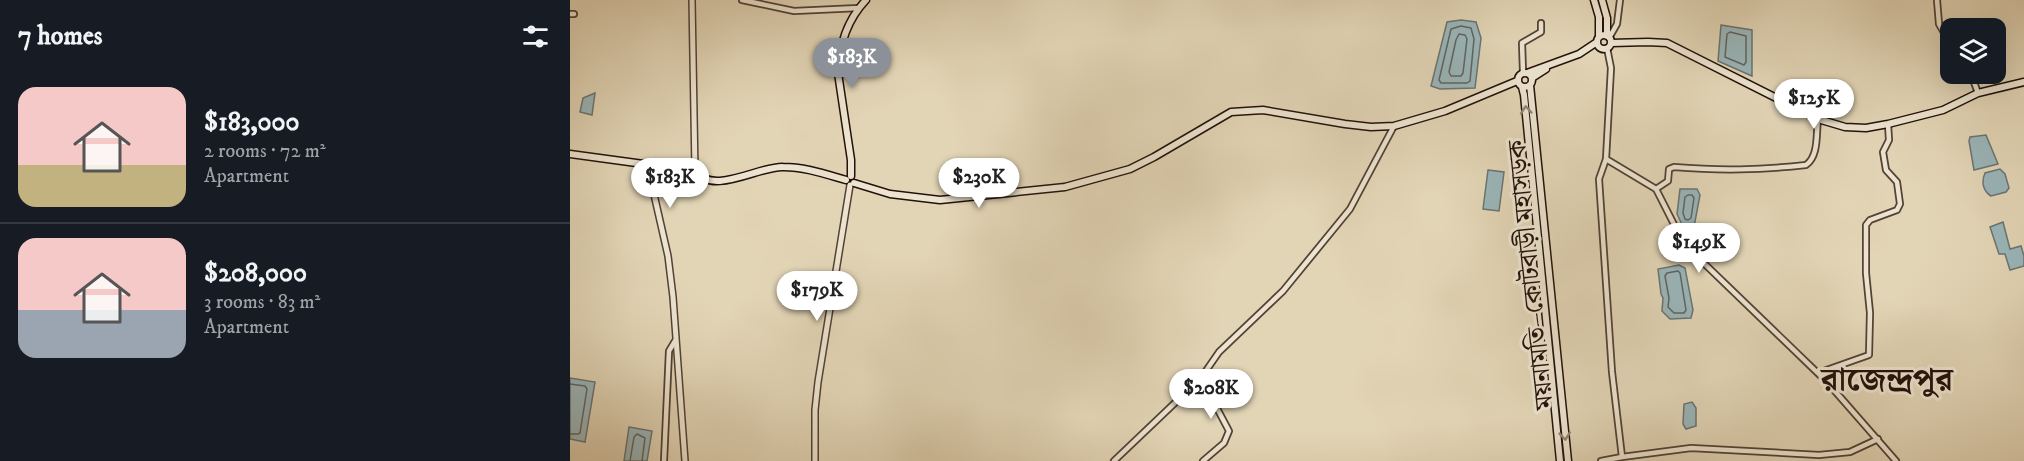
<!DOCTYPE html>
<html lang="en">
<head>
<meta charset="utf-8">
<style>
  :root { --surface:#171b24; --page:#242831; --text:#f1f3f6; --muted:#9ea1a6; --line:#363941; --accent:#8c9099 }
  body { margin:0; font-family:"IM FELL DW Pica","Noto Serif Bengali",serif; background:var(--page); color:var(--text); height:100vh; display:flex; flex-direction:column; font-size:22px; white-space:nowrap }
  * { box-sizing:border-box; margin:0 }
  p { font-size:20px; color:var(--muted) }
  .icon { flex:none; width:33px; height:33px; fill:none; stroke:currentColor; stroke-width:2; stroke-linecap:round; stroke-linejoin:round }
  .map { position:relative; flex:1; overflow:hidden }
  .drawer { display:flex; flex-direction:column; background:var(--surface); width:570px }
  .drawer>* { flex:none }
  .buttons { position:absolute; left:1370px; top:18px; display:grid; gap:12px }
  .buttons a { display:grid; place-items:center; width:66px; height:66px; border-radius:12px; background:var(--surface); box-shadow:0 6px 24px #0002; font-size:30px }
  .price { position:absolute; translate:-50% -51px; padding:0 14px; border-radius:21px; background:#fff; color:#222; font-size:20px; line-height:39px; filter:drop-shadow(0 2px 3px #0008) }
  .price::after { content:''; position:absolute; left:50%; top:36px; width:18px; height:14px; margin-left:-9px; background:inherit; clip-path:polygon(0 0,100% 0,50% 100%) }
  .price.on { background:var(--accent); color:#fff }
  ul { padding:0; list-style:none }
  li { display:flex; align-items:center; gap:18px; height:150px; padding:0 18px }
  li+li { border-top:2px solid var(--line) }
  li span { display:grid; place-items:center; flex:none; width:168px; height:120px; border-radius:18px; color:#555 }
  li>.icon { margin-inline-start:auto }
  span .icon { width:72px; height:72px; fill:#fffc; stroke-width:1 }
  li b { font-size:26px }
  h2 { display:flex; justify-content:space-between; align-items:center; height:72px; padding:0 18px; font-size:26px }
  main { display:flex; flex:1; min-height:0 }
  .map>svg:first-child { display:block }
  .water { fill:#9ab6ba; stroke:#6a7474; stroke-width:1.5 }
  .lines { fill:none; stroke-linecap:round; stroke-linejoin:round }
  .shore { stroke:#5e6462; stroke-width:1.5 }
  .minor-casing { stroke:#534235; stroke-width:8 }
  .tertiary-casing { stroke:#534235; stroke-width:8 }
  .secondary-casing { stroke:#23110a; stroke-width:9 }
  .minor { stroke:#ece4d0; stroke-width:4.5 }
  .tertiary { stroke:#ece4d0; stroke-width:5 }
  .secondary { stroke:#ece4d0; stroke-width:6 }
  .oneway { stroke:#928577 }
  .labels { text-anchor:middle; stroke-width:6; stroke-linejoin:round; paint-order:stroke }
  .street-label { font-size:26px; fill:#23110a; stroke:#ece4d0 }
  .district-label { font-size:32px; font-weight:bold; fill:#23110a; stroke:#ece4d0 }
</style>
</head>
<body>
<main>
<section class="drawer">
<h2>7 homes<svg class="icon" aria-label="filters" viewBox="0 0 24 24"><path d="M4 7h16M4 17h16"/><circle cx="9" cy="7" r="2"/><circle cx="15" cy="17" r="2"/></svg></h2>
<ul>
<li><span style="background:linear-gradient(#f6c9c9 65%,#c2b280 0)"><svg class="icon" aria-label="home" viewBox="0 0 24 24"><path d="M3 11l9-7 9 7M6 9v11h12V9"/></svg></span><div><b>$183,000</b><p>2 rooms · 72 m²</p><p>Apartment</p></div></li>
<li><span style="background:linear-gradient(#f6c9c9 60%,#9aa5b1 0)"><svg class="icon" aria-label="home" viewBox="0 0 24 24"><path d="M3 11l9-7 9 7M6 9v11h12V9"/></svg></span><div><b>$208,000</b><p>3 rooms · 83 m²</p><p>Apartment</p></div></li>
</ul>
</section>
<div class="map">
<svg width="1454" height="461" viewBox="0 0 1454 461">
  <rect width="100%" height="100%" fill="#e2d5b6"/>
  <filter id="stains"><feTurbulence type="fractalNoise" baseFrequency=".00333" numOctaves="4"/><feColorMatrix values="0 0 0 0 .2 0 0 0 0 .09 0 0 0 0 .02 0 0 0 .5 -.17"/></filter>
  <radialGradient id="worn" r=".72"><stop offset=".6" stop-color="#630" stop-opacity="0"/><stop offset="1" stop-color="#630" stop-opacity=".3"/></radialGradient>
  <!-- water -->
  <path class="water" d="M891,20L906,22L911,38L905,88L870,89L861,86L877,22Z
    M1151,25L1182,30V76L1148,61Z
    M25,93L22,115L10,112L13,98Z
    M1416,135L1428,164L1404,170L1399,141L1400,137Z
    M1430,169L1435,174L1439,188L1436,192L1421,196C1413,191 1411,182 1415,173Z
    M918,170L934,172L929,211L913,209Z
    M1110,189H1127L1130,195L1124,227L1115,231L1107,214Z
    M1433,222L1440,249L1451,246L1454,256V266L1440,270L1435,254H1429L1420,227Z
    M1109,265L1115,268L1123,310L1121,318L1100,319L1092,311L1093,298L1091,294L1088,269Z
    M0,378L25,382L15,442L0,439Z
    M1122,402L1126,408V426L1116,429L1113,424L1114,404Z
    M59,427L82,431L77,461H54Z"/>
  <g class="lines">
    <!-- shore -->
    <path class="shore" d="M891,26L901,28L904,39L900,81L897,83H871L869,80L881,29Z
      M1160,32L1176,36V62L1174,65L1155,57L1157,34Z
      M889,34L895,35L897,39L893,73L891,76H881L879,72L886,40Z
      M1118,195H1122L1124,198L1121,218L1118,220L1115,219L1113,213L1115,197Z
      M1108,271L1110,273L1116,310L1114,313H1104L1098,307L1099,298L1095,276L1097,273Z
      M0,384L15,386L17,389L10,433L8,434H0
      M60,461L64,437L67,434L75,438L72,461"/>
    <!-- minor casing -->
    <g class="minor-casing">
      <path id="minor" d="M172,0L224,11L289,8
        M1367,0L1369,24L1380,43
        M0,14H4
        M1039,38L1047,24L1050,0
        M1037,48L1041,68L1036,159L1086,189L1114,244L1257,382L1326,461
        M953,72L952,43L971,32V23
        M1401,74L1408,93
        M1086,189L1098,181L1099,169L1104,167C1152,171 1189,170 1236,165C1249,156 1246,134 1248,119
        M1248,373L1299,355L1300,313L1296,273V225L1300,220L1327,210L1330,204L1327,182L1316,170L1313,152L1319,140L1318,124
        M631,378L659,431L654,443L633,461
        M1052,457L1121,448L1249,455L1280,452L1308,439
        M94,461L99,351L105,341
        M544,461L631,378L649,352L713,291L780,209L824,126
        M1031,461L1052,457L1042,372L1029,179L1036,159"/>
    </g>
    <!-- tertiary casing -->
    <g class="tertiary-casing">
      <path id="tertiary" d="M122,0L125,171
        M79,166L83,190L98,256L103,297L115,461
        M245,461V410L248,382L280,185"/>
    </g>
    <!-- secondary casing -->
    <g class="secondary-casing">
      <path id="secondary" d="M1024,0L1029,17V37
        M1032,0L1037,18V36
        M1027 42a7 7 0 1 1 14 0a7 7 0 1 1-14 0Z
        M1041,43L1078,42L1097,43L1248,119L1275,127L1296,128L1318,124L1373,110L1408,93L1454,82
        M948 80a7 7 0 1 1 14 0a7 7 0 1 1-14 0Z
        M957,73L1009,54L1027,42
        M962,78L976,69
        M960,85L998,461
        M952,87L954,95L990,461
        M0,154L125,171C143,196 189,166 213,167C235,167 255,174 276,180
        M281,176V160L268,73C269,46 277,20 296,0
        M284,183L320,194L370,200L495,187L560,169L584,157L661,112L693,110L775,124L801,127L824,126L875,111L947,81"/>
    </g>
    <!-- minor -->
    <use href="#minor" class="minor"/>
    <!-- tertiary -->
    <use href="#tertiary" class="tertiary"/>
    <!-- secondary -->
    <use href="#secondary" class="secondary"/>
  </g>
  <!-- one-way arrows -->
  <defs><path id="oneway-chevron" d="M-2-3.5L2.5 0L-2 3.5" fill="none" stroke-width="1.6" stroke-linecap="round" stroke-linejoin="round" transform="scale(1.5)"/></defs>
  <g class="oneway">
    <use href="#oneway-chevron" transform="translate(956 110) rotate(-95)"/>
    <use href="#oneway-chevron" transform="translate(995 436) rotate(84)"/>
  </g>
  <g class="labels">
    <!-- street labels -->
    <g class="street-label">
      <text transform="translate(960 275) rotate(-96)" y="9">ময়নামতি–কোটবাড়ী মহাসড়ক</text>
    </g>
    <!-- district labels -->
    <g class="district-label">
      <text x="1317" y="390">রাজেন্দ্রপুর</text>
    </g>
  </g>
  <rect width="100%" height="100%" filter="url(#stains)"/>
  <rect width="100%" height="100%" fill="url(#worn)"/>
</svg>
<div class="buttons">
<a><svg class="icon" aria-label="layers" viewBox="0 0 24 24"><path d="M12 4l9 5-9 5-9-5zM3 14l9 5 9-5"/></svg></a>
</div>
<b class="price on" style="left:282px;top:89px">$183K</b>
<b class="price" style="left:1244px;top:130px">$125K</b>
<b class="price" style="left:100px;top:209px">$183K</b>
<b class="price" style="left:409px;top:209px">$230K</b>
<b class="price" style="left:1129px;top:274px">$149K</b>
<b class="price" style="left:247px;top:322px">$179K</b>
<b class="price" style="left:641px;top:420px">$208K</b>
</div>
</main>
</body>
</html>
